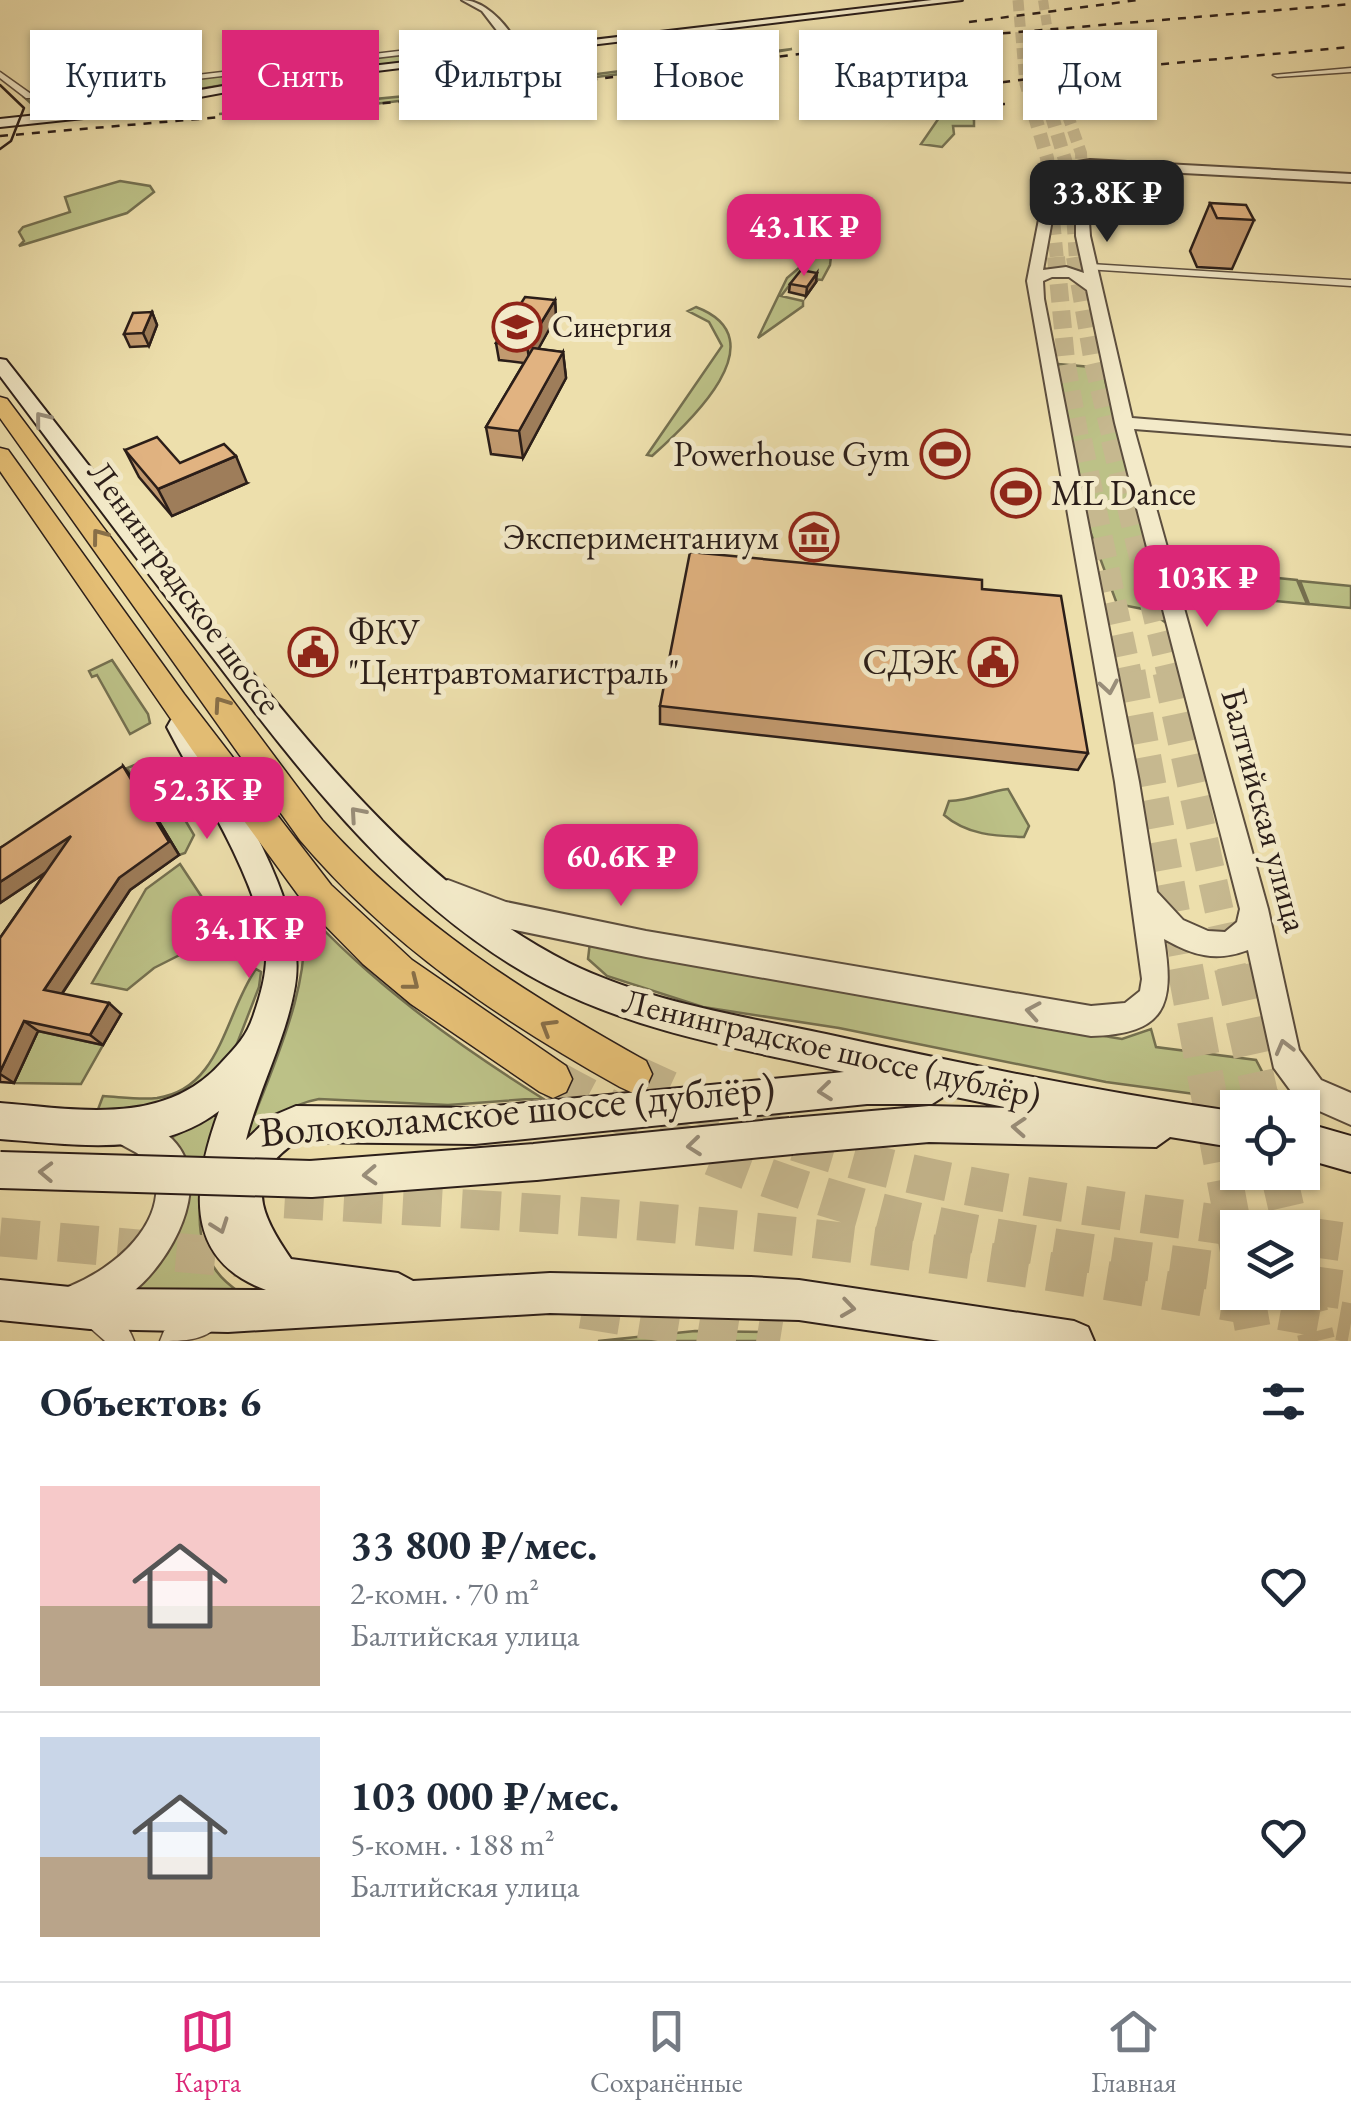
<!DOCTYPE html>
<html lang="ru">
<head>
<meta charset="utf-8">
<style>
  :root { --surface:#fff; --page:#f2f2f3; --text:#1f2937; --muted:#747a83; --line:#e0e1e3; --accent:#db2777 }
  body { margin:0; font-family:"EB Garamond",serif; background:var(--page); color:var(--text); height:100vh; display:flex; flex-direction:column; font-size:38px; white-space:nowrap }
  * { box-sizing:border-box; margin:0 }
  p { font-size:32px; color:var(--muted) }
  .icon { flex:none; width:55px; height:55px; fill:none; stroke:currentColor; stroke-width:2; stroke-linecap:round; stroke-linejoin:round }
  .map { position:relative; height:1341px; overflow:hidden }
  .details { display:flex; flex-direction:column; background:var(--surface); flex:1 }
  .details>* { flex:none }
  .banner { position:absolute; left:30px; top:30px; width:1292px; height:90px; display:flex; gap:20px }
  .fabs { position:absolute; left:1220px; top:1090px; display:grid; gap:20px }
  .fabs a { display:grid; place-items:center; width:100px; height:100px; border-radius:0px; background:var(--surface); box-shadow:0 2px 8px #0004; font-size:50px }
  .price { position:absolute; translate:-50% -85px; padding:0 22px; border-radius:20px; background:var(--accent); color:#fff; font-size:32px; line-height:65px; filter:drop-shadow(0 2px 5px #0008) }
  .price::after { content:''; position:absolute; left:50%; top:60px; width:30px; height:22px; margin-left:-15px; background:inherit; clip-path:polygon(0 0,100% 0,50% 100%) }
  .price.on { background:#222; color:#fff }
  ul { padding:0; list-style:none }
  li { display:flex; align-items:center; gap:30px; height:250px; padding:0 40px }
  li+li { border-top:2px solid var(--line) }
  li span { display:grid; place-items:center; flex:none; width:280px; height:200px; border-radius:0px; color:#555 }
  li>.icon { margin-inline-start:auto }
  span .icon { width:120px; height:120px; fill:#fffc; stroke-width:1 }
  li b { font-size:42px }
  h2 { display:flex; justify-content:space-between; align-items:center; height:120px; padding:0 40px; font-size:42px }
  .tag { padding:0 35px; border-radius:0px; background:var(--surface); box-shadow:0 2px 8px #0004; font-size:35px; line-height:90px }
  .tag.on { background:var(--accent); color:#fff }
  .menu { display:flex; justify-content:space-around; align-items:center; height:140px; border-top:2px solid var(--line); background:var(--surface); font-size:28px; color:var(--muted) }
  .menu a { display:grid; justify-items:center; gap:5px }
  .menu .on { color:var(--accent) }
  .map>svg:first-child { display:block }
  .green { fill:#bcc187; stroke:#747050; stroke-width:2.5 }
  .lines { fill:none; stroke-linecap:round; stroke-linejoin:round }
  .tertiary-tunnel-far1 { stroke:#c6b88f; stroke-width:10; stroke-dasharray:10 5; stroke-linecap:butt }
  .tertiary-tunnel { stroke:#c6b88f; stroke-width:12; stroke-dasharray:12 6; stroke-linecap:butt }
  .secondary-tunnel-far5 { stroke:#c6b88f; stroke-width:11; stroke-dasharray:11 5; stroke-linecap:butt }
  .secondary-tunnel-far4 { stroke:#c6b88f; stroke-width:14; stroke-dasharray:14 8; stroke-linecap:butt }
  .secondary-tunnel-far3 { stroke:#c6b88f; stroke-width:18; stroke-dasharray:18 9; stroke-linecap:butt }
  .secondary-tunnel-far2 { stroke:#c6b88f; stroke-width:22; stroke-dasharray:22 11; stroke-linecap:butt }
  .secondary-tunnel-far1 { stroke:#c6b88f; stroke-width:29; stroke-dasharray:29 14; stroke-linecap:butt }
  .secondary-tunnel { stroke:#c6b88f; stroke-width:36; stroke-dasharray:36 18; stroke-linecap:butt }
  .primary-tunnel { stroke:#c6b88f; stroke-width:39; stroke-dasharray:39 20; stroke-linecap:butt }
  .minor-casing { stroke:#5c4e3e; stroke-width:3 }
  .tertiary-casing { stroke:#5c4e3e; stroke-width:4 }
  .secondary-casing { stroke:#2b1e19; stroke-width:4 }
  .primary-casing { stroke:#2b1e19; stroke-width:3 }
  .minor { fill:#f3eac9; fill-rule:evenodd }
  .tertiary { fill:#f3eac9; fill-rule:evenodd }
  .secondary { fill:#f3eac9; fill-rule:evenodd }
  .primary { fill:#e6c076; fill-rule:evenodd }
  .tram { stroke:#2b1e19; stroke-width:2.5 }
  .rail { stroke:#2b1e19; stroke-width:2.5; stroke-dasharray:8 8; stroke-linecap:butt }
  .secondary-bridge-casing { stroke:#2b1e19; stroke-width:40; stroke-linecap:butt }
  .secondary-bridge { stroke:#f3eac9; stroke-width:36 }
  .wall { fill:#c29a6f; stroke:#2b1e19; stroke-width:2.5 }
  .shaded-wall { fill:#9e7d5a; stroke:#2b1e19; stroke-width:2.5 }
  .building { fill:#e1b381; stroke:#2b1e19; stroke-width:2.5 }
  .oneway { stroke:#998e7a }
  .oneway2 { stroke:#886f48 }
  .labels { text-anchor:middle; stroke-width:10; stroke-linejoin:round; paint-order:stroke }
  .far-poi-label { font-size:30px; fill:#2b1e19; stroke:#f3eac9; text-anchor:start }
  .poi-label { font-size:35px; fill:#2b1e19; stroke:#f3eac9; text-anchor:end }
  .street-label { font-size:35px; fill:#2b1e19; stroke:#f3eac9 }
  .near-street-label { font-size:42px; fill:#2b1e19; stroke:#f3eac9 }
</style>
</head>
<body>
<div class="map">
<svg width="1351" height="1341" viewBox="0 0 1351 1341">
  <rect width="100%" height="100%" fill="#eddfac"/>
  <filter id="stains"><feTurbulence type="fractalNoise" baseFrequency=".002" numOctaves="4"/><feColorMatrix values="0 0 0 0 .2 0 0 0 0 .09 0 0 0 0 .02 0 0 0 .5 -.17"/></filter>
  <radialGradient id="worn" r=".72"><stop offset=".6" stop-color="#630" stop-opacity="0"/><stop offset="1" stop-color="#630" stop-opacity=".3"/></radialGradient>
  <!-- green -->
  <path class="green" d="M499,41L506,50L374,66L370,57Z
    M792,49L719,62L374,104L219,114L489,88Z
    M262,70L264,78L113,104L114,88Z
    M108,89L104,105L31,115L33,105L25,98Z
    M943,112L968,114L974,120V126H953L954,134L942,147L921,144Z
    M120,181L150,186L154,192L127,213L19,246L24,241L19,232L23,227L70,212L65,197Z
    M833,239L830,265L822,280L796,277L781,296L803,301V306L758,338L787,278Z
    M696,307C780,339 689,423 652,456L647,455L722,346L709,322L688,311Z
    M1058,364L1102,368L1169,625L1148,610L1117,604L1080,504Z
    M1247,575L1297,580L1307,604L1255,599Z
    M1300,581L1351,586V608L1309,604Z
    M112,660L148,714L150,723L130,734L97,675L92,677L89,671Z
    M137,764L155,769L194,835L185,853L179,855L127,768Z
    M1008,789L1029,826L1024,837C995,836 967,835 944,815L949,801C972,800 986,792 1008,789Z
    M180,864L225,932L154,968L127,990L92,983L146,889Z
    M300,905C371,983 453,1042 542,1098L448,1105L319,1099C284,1105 264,1128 240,1152C265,1083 320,976 300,905Z
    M590,942L1110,1037L1122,1039L1151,1029L1156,1047L1256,1060L1266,1079L1291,1107L1106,1082L839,1028L703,1007L607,976L588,959Z
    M256,969L261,972L259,987L233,1054L178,1106L97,1112L103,1096C121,1097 140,1100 157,1098C221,1089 225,1013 256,969Z
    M38,1031L103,1045L81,1084L14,1083Z
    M228,1107C212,1159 179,1224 218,1273C225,1283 238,1291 248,1299L128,1289L186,1160L169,1139Z
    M695,1331L769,1332V1341H598Z"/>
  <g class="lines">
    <!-- tertiary-tunnel-far1 -->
    <path class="tertiary-tunnel-far1" d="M1043,0L1055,77L1068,115"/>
    <!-- tertiary-tunnel -->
    <path class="tertiary-tunnel" d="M1067,113L1081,153L1082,181"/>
    <!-- secondary-tunnel-far5 -->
    <path class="secondary-tunnel-far5" d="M1018,0L1025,84L1034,115
      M1040,73L1052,115"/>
    <!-- secondary-tunnel-far4 -->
    <path class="secondary-tunnel-far4" d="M1034,113L1047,158L1057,260
      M1051,113L1071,180L1076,260"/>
    <!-- secondary-tunnel-far3 -->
    <path class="secondary-tunnel-far3" d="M1056,257L1066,360L1081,443
      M1075,257L1093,363L1112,443"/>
    <!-- secondary-tunnel-far2 -->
    <path class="secondary-tunnel-far2" d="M1081,440L1131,675
      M1112,440L1168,675"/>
    <!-- secondary-tunnel-far1 -->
    <path class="secondary-tunnel-far1" d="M1131,672L1186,969
      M1167,672L1232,969"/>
    <!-- secondary-tunnel -->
    <path class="secondary-tunnel" d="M1185,967L1238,1251
      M1232,967L1263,1108
      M1278,1172L1291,1228
      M1302,1279L1317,1341
      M1246,1292L1255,1341"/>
    <!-- primary-tunnel -->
    <path class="primary-tunnel" d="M633,1074C698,1104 763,1133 832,1153C966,1193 1106,1208 1245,1228
      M553,1079C656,1136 763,1182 877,1212C995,1243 1117,1257 1238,1274
      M226,1195C389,1206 553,1211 716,1228C929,1249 1140,1285 1351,1323
      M1302,1236L1351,1243
      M0,1237L253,1259
      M1302,1284L1351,1291
      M582,1309L780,1341"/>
    <!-- minor casing -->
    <g class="minor-casing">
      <path id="minor" d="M508,38L511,42L36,98H26L0,78V72L31,94H36Z
        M1351,68V72L1277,77L1273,75Z
        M1090,264L1351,280V286L1086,269V265Z
        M98,1302C117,1310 127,1323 134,1341H105L88,1326L84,1316L88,1306Z
        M207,1306L217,1310L221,1320C210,1341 183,1341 160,1341L164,1331Z"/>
    </g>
    <!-- tertiary casing -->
    <g class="tertiary-casing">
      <path id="tertiary" d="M462,0C488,0 514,32 521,54H515L482,11Z
        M1090,160L1351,174V182L1090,168L1060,175L1043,270L1066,267L1084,273L1076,236V181L1086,178L1090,236L1132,418L1351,436V446L1134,429L1268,909L1299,1050L1321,1080L1351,1093V1125L1299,1102L1274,1068L1248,950C1216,962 1194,956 1164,939C1175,1006 1165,1034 1091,1036L646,957L505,928L438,901L434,892L438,883L448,880L506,902L646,931L1091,1006L1125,1003L1140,991L1142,979L1115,782L1027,281L1048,173L1058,165ZM1052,277H1069L1087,290L1115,423L1240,909L1237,922L1225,932L1208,931L1183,920L1157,892L1139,782L1044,299L1043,281Z
        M124,1113C140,1120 159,1126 172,1139C216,1183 170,1264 130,1294C115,1305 98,1311 81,1318L68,1313L63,1300L68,1287C114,1269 171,1222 153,1167L137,1153L113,1140L108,1129L113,1118Z"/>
    </g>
    <!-- secondary casing -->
    <g class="secondary-casing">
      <path id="secondary" d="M932,0H962L269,84L93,117L0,127V119L93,109L269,78Z
        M0,359L6,360C77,450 147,541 218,630C317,754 424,890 569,963C649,1002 740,1016 826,1034C963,1064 1099,1092 1238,1112V1148L1170,1137L1156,1147L929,1142L791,1154L778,1149L773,1136L778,1123L791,1118L929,1106L1009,1108L946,1095L932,1104H867L475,1144L296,1142C242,1178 261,1215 291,1259L398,1273L413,1281L550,1273L751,1277L799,1280L1074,1321L1088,1327L1094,1341H940L799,1320L550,1313L228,1332L90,1329L0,1320V1280L90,1289L266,1290C181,1259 193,1182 219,1111C157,1159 73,1144 0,1139V1103C76,1109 164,1127 221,1063C237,1046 247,1036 254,1014C263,988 270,961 264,933C246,860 201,793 167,727L171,720L180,717L189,720C230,789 309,904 295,986C286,1039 259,1088 246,1140L270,1117L296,1106L475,1108L844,1072C743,1049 640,1033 547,985C402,910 298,769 201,642C133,554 67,465 0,376Z
        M1302,1122L1351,1136V1172L1302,1158Z"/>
    </g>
    <!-- primary casing -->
    <g class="primary-casing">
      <path id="primary" d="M0,397L7,399L322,820C415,924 526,994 646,1061L652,1074L646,1087L633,1093L620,1087C499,1019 390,946 300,840L0,418Z
        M0,448L8,450L184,694L331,885L412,960L566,1066L572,1079L566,1092L553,1098L540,1092L411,1004L363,964L307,907L193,751L0,471Z"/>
    </g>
    <!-- minor -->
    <use href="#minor" class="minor"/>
    <!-- tertiary -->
    <use href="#tertiary" class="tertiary"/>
    <!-- secondary -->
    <use href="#secondary" class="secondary"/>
    <!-- primary -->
    <use href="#primary" class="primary"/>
    <!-- tram -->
    <path class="tram" d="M0,85L24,108L11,141L0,149"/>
    <!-- rail -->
    <path class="rail" d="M969,22L1138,0
      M891,96L1108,69L1351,47
      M919,109L1005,104
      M0,136L444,98L888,43L1351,4"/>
    <!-- secondary-bridge casing -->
    <g class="secondary-bridge-casing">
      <path id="secondary-bridge" d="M0,1170L311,1179L535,1162L791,1136"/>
    </g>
    <!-- secondary-bridge -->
    <use href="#secondary-bridge" class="secondary-bridge"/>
  </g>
  <!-- wall -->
  <path class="wall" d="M1210,203L1254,220L1232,269L1197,267L1190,251Z
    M816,282L806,296L789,292L790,284Z
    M555,300L556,317L538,349L563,352L566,378L523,458L491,454L486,427L524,363L499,360L496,343Z
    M152,312L157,325L149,346L130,347L124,334Z
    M125,450L247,483L172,516L139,477Z
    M982,589L1088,753L1078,770L660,724V706Z
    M133,779L179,855L130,890L62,994L121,1014L103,1045L38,1031L14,1083L0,1082V938L45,873L0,903V848Z"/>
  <!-- shaded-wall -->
  <path class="shaded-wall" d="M817,273L816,282L806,296L807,287Z
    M555,300L556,317L530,364L527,346Z
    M152,312L157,325L149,346L143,333Z
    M563,352L566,378L523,458L519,431Z
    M236,456L247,483L172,516L158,489Z
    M123,766L133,779L179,855L130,890L57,1001L44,990L119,878Z
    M71,836L82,848L0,903V882Z
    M109,1003L121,1014L103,1045L90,1035Z
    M24,1021L38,1031L14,1083L0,1074V1072Z"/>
  <!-- building -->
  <path class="building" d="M1210,203L1246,205L1254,220L1217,218Z
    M801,270L817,273L807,287L790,284Z
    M525,297L555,300L527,346L496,343Z
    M152,312L143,333L124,334L133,313Z
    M533,348L563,352L519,431L486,427Z
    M157,437L180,463L224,444L236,456L158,489L125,450Z
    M690,552L982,580V589L1061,596L1088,753L660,706Z
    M123,766L169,842L119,878L44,990L109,1003L90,1035L24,1021L0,1072V938L71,836L0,882V848Z"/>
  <!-- one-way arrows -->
  <defs><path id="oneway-chevron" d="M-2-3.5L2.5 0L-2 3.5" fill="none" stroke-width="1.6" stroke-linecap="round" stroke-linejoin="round" transform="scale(2.5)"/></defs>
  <g class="oneway">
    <use href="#oneway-chevron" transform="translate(42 419) rotate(-128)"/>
    <use href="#oneway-chevron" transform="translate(1109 687) rotate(80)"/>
    <use href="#oneway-chevron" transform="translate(357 814) rotate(-131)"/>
    <use href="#oneway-chevron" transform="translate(1033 1011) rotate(-170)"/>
    <use href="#oneway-chevron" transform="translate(1284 1047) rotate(-105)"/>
    <use href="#oneway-chevron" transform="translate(825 1091) rotate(174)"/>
    <use href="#oneway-chevron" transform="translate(1019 1127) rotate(-176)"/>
    <use href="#oneway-chevron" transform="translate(694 1146) rotate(174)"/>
    <use href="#oneway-chevron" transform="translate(46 1172) rotate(-178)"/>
    <use href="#oneway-chevron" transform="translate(370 1175) rotate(177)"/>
    <use href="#oneway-chevron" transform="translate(220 1226) rotate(70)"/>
    <use href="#oneway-chevron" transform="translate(848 1308) rotate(8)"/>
  </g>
  <g class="oneway2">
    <use href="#oneway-chevron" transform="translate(99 536) rotate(-127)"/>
    <use href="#oneway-chevron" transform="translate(221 704) rotate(-125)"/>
    <use href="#oneway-chevron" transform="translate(412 983) rotate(38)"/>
    <use href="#oneway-chevron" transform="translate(548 1027) rotate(-149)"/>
  </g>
  <!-- icons -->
  <defs>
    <g id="university-ring" transform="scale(2.5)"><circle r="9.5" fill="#f3eac9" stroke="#8f2418" stroke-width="1.5"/><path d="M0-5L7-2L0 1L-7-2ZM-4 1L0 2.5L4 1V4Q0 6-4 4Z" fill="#8f2418"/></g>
    <g id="stadium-ring" transform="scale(2.5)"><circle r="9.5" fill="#f3eac9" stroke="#8f2418" stroke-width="1.5"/><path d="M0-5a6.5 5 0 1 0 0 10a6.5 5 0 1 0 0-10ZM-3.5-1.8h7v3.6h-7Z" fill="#8f2418"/></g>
    <g id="museum-ring" transform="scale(2.5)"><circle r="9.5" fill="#f3eac9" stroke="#8f2418" stroke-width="1.5"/><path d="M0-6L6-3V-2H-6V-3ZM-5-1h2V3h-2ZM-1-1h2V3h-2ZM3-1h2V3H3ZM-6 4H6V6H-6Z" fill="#8f2418"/></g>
    <g id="civic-ring" transform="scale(2.5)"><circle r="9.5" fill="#f3eac9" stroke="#8f2418" stroke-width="1.5"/><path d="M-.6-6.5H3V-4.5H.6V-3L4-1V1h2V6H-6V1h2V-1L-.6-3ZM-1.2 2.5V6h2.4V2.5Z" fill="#8f2418"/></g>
  </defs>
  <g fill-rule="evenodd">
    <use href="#university-ring" x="517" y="327"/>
    <use href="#stadium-ring" x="945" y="454"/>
    <use href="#stadium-ring" x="1016" y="493"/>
    <use href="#museum-ring" x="814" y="537"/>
    <use href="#civic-ring" x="313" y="652"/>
    <use href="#civic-ring" x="993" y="662"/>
  </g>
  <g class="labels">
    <!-- far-poi labels -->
    <g class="far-poi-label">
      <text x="552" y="337">Синергия</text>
    </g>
    <!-- poi labels -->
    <g class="poi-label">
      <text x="910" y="466">Powerhouse Gym</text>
      <text x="1051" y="505" text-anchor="start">ML Dance</text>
      <text x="779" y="549">Экспериментаниум</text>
      <text x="348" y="644" text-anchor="start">ФКУ<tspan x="348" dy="40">"Центравтомагистраль"</tspan></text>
      <text x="958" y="674">СДЭК</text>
    </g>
    <!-- street labels -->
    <g class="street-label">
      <text transform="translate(185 587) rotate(54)" y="12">Ленинградское шоссе</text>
      <text transform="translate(1265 810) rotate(75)" y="12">Балтийская улица</text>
      <text transform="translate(832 1048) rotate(13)" y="12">Ленинградское шоссе (дублёр)</text>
    </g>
    <!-- near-street labels -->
    <g class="near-street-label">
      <text transform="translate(517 1109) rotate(-5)" y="15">Волоколамское шоссе (дублёр)</text>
    </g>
  </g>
  <rect width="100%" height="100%" filter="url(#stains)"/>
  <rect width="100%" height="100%" fill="url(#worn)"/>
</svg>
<div class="fabs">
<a><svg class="icon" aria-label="locate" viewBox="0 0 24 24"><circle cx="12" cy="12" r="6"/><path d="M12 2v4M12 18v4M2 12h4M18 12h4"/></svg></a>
<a><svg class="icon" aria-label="layers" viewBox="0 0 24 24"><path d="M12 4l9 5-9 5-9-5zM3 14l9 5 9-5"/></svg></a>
</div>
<b class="price on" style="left:1107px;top:245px">33.8K ₽</b>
<b class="price" style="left:804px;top:279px">43.1K ₽</b>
<b class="price" style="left:1207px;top:630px">103K ₽</b>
<b class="price" style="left:207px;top:842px">52.3K ₽</b>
<b class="price" style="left:621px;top:909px">60.6K ₽</b>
<b class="price" style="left:249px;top:981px">34.1K ₽</b>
<div class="banner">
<a class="tag">Купить</a>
<a class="tag on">Снять</a>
<a class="tag">Фильтры</a>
<a class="tag">Новое</a>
<a class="tag">Квартира</a>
<a class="tag">Дом</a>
</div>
</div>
<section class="details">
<h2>Объектов: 6<svg class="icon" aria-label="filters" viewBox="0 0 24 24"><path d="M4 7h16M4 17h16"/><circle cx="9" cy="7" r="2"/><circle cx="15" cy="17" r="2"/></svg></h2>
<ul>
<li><span style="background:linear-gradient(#f6c9c9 60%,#b9a48a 0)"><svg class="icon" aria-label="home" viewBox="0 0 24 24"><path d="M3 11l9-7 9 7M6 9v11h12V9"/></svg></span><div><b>33 800 ₽/мес.</b><p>2-комн. · 70 m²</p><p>Балтийская улица</p></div><svg class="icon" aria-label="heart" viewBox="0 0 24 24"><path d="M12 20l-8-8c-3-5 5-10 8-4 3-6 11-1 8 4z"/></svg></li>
<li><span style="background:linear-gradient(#c9d6e8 60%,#b9a48a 0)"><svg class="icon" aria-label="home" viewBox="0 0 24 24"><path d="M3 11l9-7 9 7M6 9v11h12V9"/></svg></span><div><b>103 000 ₽/мес.</b><p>5-комн. · 188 m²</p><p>Балтийская улица</p></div><svg class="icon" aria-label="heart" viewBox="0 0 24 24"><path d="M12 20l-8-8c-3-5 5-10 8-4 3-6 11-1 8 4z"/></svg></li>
</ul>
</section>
<nav class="menu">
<a class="on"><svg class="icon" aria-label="map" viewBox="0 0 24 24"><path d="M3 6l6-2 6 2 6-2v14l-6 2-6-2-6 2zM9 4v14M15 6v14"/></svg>Карта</a>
<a><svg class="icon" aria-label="saved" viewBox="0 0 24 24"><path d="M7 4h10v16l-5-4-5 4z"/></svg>Сохранённые</a>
<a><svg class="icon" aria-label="home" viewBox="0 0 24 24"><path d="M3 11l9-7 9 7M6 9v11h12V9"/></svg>Главная</a>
</nav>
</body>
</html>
